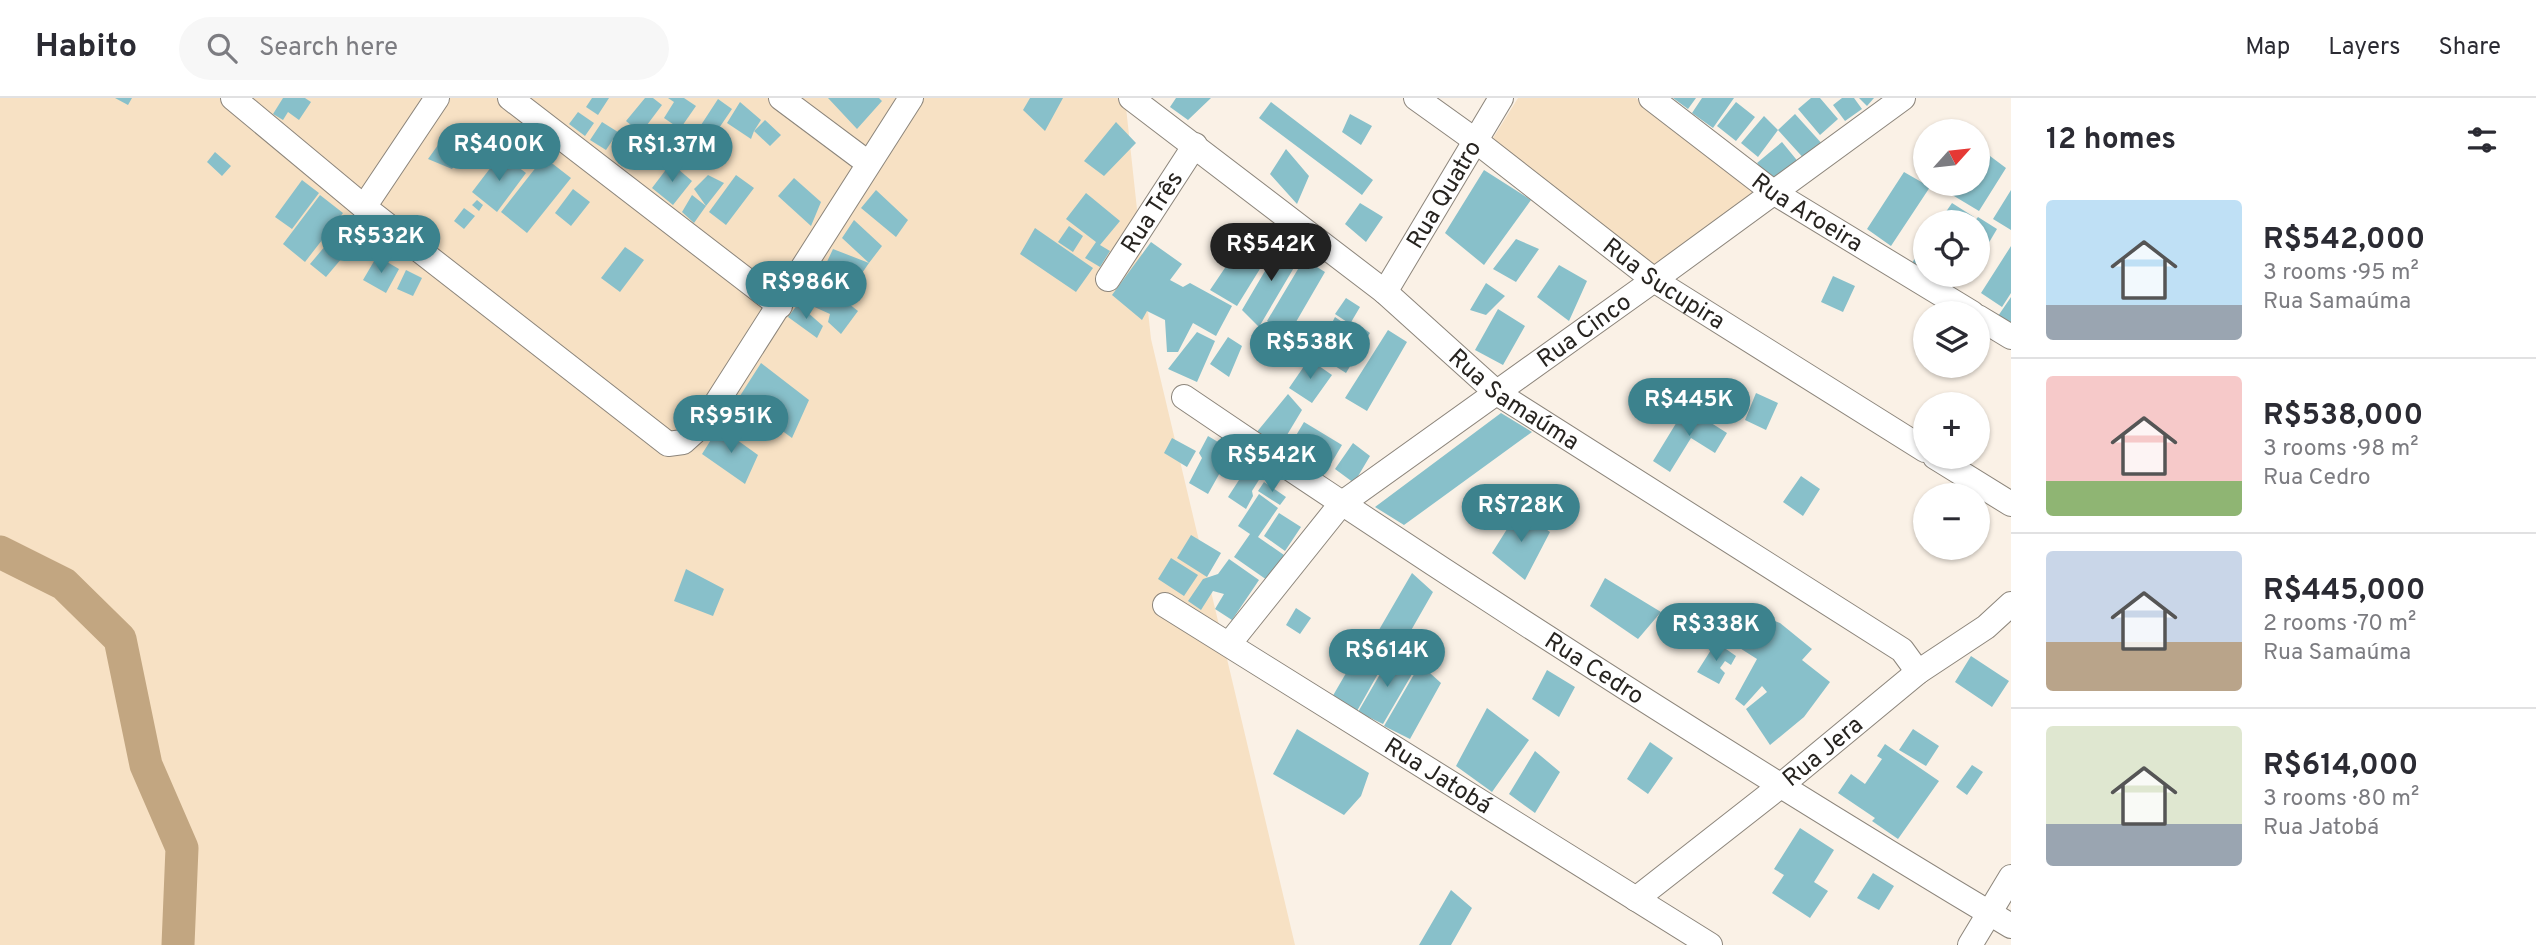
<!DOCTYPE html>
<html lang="en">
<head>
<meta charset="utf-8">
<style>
  :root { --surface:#fff; --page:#f7f7f7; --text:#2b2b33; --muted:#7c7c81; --line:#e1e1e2; --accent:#3c828d }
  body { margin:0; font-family:Overpass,sans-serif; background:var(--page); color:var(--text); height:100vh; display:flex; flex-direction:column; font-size:26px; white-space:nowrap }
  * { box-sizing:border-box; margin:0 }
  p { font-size:23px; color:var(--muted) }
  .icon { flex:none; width:38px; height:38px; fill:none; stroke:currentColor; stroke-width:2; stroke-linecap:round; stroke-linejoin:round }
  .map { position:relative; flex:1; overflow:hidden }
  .sheet { display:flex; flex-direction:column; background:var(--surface); width:525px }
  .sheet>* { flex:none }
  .needle { width:46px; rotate:63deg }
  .controls { position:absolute; left:1913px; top:21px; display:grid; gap:14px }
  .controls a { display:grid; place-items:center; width:77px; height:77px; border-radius:50%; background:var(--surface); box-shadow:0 2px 5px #0004; font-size:35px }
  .price { position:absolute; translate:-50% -60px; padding:0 16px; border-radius:24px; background:var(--accent); color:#fff; font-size:23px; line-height:46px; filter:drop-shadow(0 2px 4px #0008) }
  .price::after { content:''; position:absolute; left:50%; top:42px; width:21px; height:16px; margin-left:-10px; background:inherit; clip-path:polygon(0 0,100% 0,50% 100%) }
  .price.selected { background:#222; color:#fff }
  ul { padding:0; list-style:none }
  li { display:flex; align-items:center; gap:21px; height:175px; padding:0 35px }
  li+li { border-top:2px solid var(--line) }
  li span { display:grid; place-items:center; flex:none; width:196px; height:140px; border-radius:7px; color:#555 }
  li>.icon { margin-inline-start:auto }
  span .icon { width:84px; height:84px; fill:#fffc; stroke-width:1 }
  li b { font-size:30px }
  h2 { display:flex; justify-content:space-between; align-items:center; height:84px; padding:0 35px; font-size:30px }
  header { display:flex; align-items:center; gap:42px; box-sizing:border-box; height:98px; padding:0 35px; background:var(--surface); border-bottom:2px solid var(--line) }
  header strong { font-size:33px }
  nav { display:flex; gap:38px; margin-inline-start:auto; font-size:24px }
  .search { width:490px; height:63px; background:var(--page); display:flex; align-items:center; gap:18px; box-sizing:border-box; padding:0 24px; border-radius:38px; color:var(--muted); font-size:26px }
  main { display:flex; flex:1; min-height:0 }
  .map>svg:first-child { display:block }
  .green { fill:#f7e1c4 }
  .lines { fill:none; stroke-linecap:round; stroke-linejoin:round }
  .river { stroke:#c2a681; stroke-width:33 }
  .building { fill:#88c0ca }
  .minor-casing { stroke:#8c857b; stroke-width:26 }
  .minor { stroke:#fff; stroke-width:24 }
  .labels { text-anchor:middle; stroke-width:5; stroke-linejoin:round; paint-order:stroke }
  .street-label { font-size:24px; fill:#272420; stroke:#faf1e6 }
</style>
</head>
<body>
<header>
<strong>Habito</strong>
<div class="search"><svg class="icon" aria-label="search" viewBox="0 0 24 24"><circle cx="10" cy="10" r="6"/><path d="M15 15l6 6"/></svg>Search here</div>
<nav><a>Map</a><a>Layers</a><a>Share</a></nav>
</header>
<main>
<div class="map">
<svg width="2011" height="847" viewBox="0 0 2011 847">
  <rect width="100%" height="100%" fill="#faf1e6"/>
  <!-- green -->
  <path class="green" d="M0,0H1125L1151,241L1295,847H0Z
    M1518,0H1636L1756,92L1653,170L1490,45Z"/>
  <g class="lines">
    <!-- river -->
    <path class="river" d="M0,454L64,486L120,541L146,667L182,750L178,847"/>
  </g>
  <!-- building -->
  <path class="building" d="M115,0H132L128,7Z
    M283,0H305L311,4L299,22L288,14L283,22L273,16Z
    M592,0H609L598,17L586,9Z
    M645,0H653L662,7L641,35L626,23Z
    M668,0H684L696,8L680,31L664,20L674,4Z
    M828,0H879L882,3L857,31Z
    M1030,0H1063L1045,33L1023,12Z
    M1176,0H1211L1188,22L1170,9Z
    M1673,0H1696L1688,11Z
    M1702,0H1734L1713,30L1692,15Z
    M1811,0H1820L1838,21L1820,37L1798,11Z
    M1842,0H1854L1862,11L1845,23L1833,7Z
    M1859,0H1874L1867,8Z
    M718,1L732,11L715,36L701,27Z
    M740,4L761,22L754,33L765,22L781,37L770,48L754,33L751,41L727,25Z
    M1271,4L1373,82L1362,97L1259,20Z
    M1736,4L1755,19L1736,43L1717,28Z
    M578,14L594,25L585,38L569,26Z
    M1350,16L1372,28L1361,47L1342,34Z
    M1795,16L1824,48L1807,64L1778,32Z
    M1764,18L1778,32L1758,59L1741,45Z
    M602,24L618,34L606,52L590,42Z
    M1116,24L1136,45L1104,78L1084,63Z
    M453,26L472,41L452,71L428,61Z
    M1782,44L1800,66L1775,87L1757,65Z
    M1978,49L2006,70L1979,113L1934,86H1978Z
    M1286,51L1309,78L1297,106L1270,76Z
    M215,54L231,68L222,78L207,64Z
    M501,56L526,75L497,114L472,94Z
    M544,59L571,80L527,135L501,114Z
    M671,65L692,83L673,107L652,90Z
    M1484,72L1531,102L1484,167L1445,135Z
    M1904,74L1930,89L1891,148L1867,131Z
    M708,77L724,85L706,108L694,91Z
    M736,77L754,90L726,127L709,114Z
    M794,80L821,104L811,128L778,98Z
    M302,82L319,95L292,131L275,119Z
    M573,91L590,104L571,128L555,115Z
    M876,92L908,122L896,139L861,110Z
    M2011,92V132L1993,121Z
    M1086,95L1120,123L1100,147L1110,153L1100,169L1085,160L1096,144L1066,121Z
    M320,97L343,115L305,164L283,146Z
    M692,97L706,108L694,125L682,114Z
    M477,102L483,107L479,113L472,107Z
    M1360,105L1383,119L1366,144L1345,126Z
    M1952,105L1974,119L1970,124H1939Z
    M464,110L475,118L464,131L454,123Z
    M1978,119L1997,131L1978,163V124H1974Z
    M854,122L882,148L869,165L842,140Z
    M1069,128L1083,138L1073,154L1058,144Z
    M1035,130L1093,170L1076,194L1020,156Z
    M1252,130L1276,145L1237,208L1210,192Z
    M1516,141L1539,151L1516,184L1493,171Z
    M1151,144L1182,166L1170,182L1183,189L1190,185L1232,208L1216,238L1193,225L1178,254H1167L1165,222L1147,213L1142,222L1112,197Z
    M1282,144L1302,156L1259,229L1242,212Z
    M1925,145V173L1912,165Z
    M326,147L342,160L326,179L310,166Z
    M2011,148V195L2002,209L1981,195Z
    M625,149L644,162L620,194L601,180Z
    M833,151L869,165L851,191L825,168Z
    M377,158L399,171L386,195L363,182Z
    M1304,161L1325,174L1289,236L1267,223Z
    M1559,167L1587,183L1569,223L1537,199Z
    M406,172L422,180L413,198L397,191Z
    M1952,177H1969L1965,185Z
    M1833,178L1855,188L1843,214L1821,204Z
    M1486,185L1505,198L1486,217L1470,212Z
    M825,187L858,213L841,236L828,224L830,216L810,207Z
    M2011,199V231L1996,221Z
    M1346,200L1360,209L1350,226L1335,216Z
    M798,206L823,228L817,240L788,219Z
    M1498,211L1525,228L1503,267L1475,252Z
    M1335,219L1354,232L1362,229L1370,235L1346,275L1316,256Z
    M1388,232L1407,244L1367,313L1345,300Z
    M1197,234L1215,243L1197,284L1168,271Z
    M1925,236V253L1917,248Z
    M1228,239L1242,248L1229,279L1210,266Z
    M1309,261L1332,277L1312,305L1289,290Z
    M761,265L809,302L792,340L738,301Z
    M1756,295L1778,305L1766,332L1745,322Z
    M1288,296L1302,312L1278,352L1256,335Z
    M1686,309L1727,335L1715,355L1691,340L1670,374L1653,363Z
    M1501,315L1532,334L1404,427L1375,409Z
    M1304,324L1342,347L1329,369L1315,360L1309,370L1285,356Z
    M719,329L758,357L745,386L702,356Z
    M1208,338L1240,357L1231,373L1222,371L1208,396L1189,385L1202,360L1199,355Z
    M1172,340L1196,353L1187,369L1164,355Z
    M1353,345L1370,358L1354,385L1335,371Z
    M1248,368L1262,377L1252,393L1253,398L1246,411L1228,399Z
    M1801,378L1820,391L1803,418L1783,404Z
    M1264,384L1286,399L1280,407L1258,393Z
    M1259,396L1278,410L1258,439L1284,457L1267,482L1234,459L1250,436L1238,428Z
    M1519,412L1550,434L1525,482L1492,455Z
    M1279,415L1301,429L1285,453L1264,438Z
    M1191,437L1221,455L1207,479L1177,460Z
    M1171,460L1198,477L1184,498L1158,481Z
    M1229,461L1259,482L1232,522L1215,511L1224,496L1213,493L1201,512L1188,503L1203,481L1218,476Z
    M686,471L724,491L713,518L674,503Z
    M1412,475L1433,494L1401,550L1376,537Z
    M1605,480L1661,514L1638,541L1590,508Z
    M1296,510L1311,520L1300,536L1286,527Z
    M1764,519L1780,525L1812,551L1802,562L1830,584L1804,619L1770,647L1746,611L1767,594L1762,588L1744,608L1735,601L1757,561L1735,547L1745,531L1752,539Z
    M1367,539L1388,558L1357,613L1331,601Z
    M1716,544L1736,558L1731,567L1725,563L1720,570L1725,575L1719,586L1697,574Z
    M1394,552L1415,571L1383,626L1358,614Z
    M1971,558L2009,583L1992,609L1955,584Z
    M1420,566L1441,585L1410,641L1384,628Z
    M1547,572L1575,589L1559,619L1532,601Z
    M1487,610L1529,642L1492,694L1456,668Z
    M1297,631L1369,675L1361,698L1344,717L1273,676Z
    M1913,631L1939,648L1926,668L1899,652Z
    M1650,644L1673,660L1648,696L1627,681Z
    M1885,646L1939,683L1898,741L1872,723L1875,720L1838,695L1851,676L1865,686L1882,661L1877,658Z
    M1535,653L1560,674L1535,715L1509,696Z
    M1972,667L1983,674L1967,697L1956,689Z
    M1800,730L1834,752L1814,784L1828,793L1810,820L1772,795L1784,777L1774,771Z
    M1873,775L1894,788L1879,812L1857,800Z
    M1451,792L1472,810L1451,847H1419Z"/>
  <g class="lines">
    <!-- minor casing -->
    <g class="minor-casing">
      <g id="minor">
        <path d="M233,0L364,109L668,346L683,344L703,326L911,0"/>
        <path d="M510,0L780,208"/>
        <path d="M781,0L868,65"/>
        <path id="s1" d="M1131,0L1385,194L1497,295L1902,552L1918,574"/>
        <path id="s2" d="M1416,0L1476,43L1654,182L1925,352"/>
        <path id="s3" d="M1651,0L1773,94L1972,215"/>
        <path d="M364,109L437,0"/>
        <path id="s4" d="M1108,181L1195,47"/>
        <path id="s5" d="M1385,194L1501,0"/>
        <path d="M1978,219L2011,239"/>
        <path id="s6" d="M1184,299C1455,483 1730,660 2011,828"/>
        <path d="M1935,359L2011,406"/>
        <path id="s7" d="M1165,507L1710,847"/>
        <path id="s8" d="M1229,546L1341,406L1654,182L1903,0"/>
        <path id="s9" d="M1636,801L1779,689L1918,574L1986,529L2011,506"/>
        <path d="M1970,847L2011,779"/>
      </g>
    </g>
    <!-- minor -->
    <use href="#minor" class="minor"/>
  </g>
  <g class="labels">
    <!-- street labels -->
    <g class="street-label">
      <text dy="8" stroke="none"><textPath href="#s5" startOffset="114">Rua Quatro</textPath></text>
      <text dy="8" stroke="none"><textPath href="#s3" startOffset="194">Rua Aroeira</textPath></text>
      <text dy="8" stroke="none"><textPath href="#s4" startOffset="80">Rua Três</textPath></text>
      <text dy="8" stroke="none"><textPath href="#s2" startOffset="310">Rua Sucupira</textPath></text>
      <text dy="8" stroke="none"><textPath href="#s8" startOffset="478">Rua Cinco</textPath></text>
      <text dy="8" stroke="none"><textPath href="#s1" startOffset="488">Rua Samaúma</textPath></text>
      <text dy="8" stroke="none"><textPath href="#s6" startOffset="492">Rua Cedro</textPath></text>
      <text dy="8" stroke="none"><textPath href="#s9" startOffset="238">Rua Jera</textPath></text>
      <text dy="8" stroke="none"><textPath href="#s7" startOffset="322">Rua Jatobá</textPath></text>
    </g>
  </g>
</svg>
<div class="controls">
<a><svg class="needle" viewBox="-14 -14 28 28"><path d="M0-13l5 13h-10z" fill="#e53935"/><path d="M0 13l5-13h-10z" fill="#7c7c81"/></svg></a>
<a><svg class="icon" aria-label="locate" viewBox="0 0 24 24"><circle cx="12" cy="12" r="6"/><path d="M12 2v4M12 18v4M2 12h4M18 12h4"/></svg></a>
<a><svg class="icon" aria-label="layers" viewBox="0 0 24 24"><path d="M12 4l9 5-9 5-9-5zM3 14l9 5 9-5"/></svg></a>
<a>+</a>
<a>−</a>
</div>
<b class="price" style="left:499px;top:85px">R$400K</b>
<b class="price" style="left:672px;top:86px">R$1.37M</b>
<b class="price" style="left:381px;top:177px">R$532K</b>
<b class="price selected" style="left:1271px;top:185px">R$542K</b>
<b class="price" style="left:806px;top:223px">R$986K</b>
<b class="price" style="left:1310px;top:283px">R$538K</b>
<b class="price" style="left:1689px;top:340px">R$445K</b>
<b class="price" style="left:731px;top:357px">R$951K</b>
<b class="price" style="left:1272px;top:396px">R$542K</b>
<b class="price" style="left:1521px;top:446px">R$728K</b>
<b class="price" style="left:1716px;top:565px">R$338K</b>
<b class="price" style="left:1387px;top:591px">R$614K</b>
</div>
<section class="sheet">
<h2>12 homes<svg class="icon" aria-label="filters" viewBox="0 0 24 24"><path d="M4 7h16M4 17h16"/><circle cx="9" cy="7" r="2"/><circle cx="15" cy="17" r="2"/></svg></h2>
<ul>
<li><span style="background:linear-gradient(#bfe0f5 75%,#9aa5b1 0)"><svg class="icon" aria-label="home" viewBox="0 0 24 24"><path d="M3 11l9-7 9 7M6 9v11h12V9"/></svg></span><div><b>R$542,000</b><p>3 rooms · 95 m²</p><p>Rua Samaúma</p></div></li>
<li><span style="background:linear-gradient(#f6c9c9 75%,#8fb573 0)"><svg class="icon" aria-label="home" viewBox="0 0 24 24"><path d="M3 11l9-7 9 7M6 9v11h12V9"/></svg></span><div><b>R$538,000</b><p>3 rooms · 98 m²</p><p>Rua Cedro</p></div></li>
<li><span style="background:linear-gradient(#c9d6e8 65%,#b9a48a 0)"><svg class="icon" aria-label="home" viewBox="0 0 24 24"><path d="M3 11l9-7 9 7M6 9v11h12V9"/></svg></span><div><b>R$445,000</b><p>2 rooms · 70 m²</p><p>Rua Samaúma</p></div></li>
<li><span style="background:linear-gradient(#dfe7d0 70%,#9aa5b1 0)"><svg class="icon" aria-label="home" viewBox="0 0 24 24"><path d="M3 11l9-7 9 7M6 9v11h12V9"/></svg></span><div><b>R$614,000</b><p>3 rooms · 80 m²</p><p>Rua Jatobá</p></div></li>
</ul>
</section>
</main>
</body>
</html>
